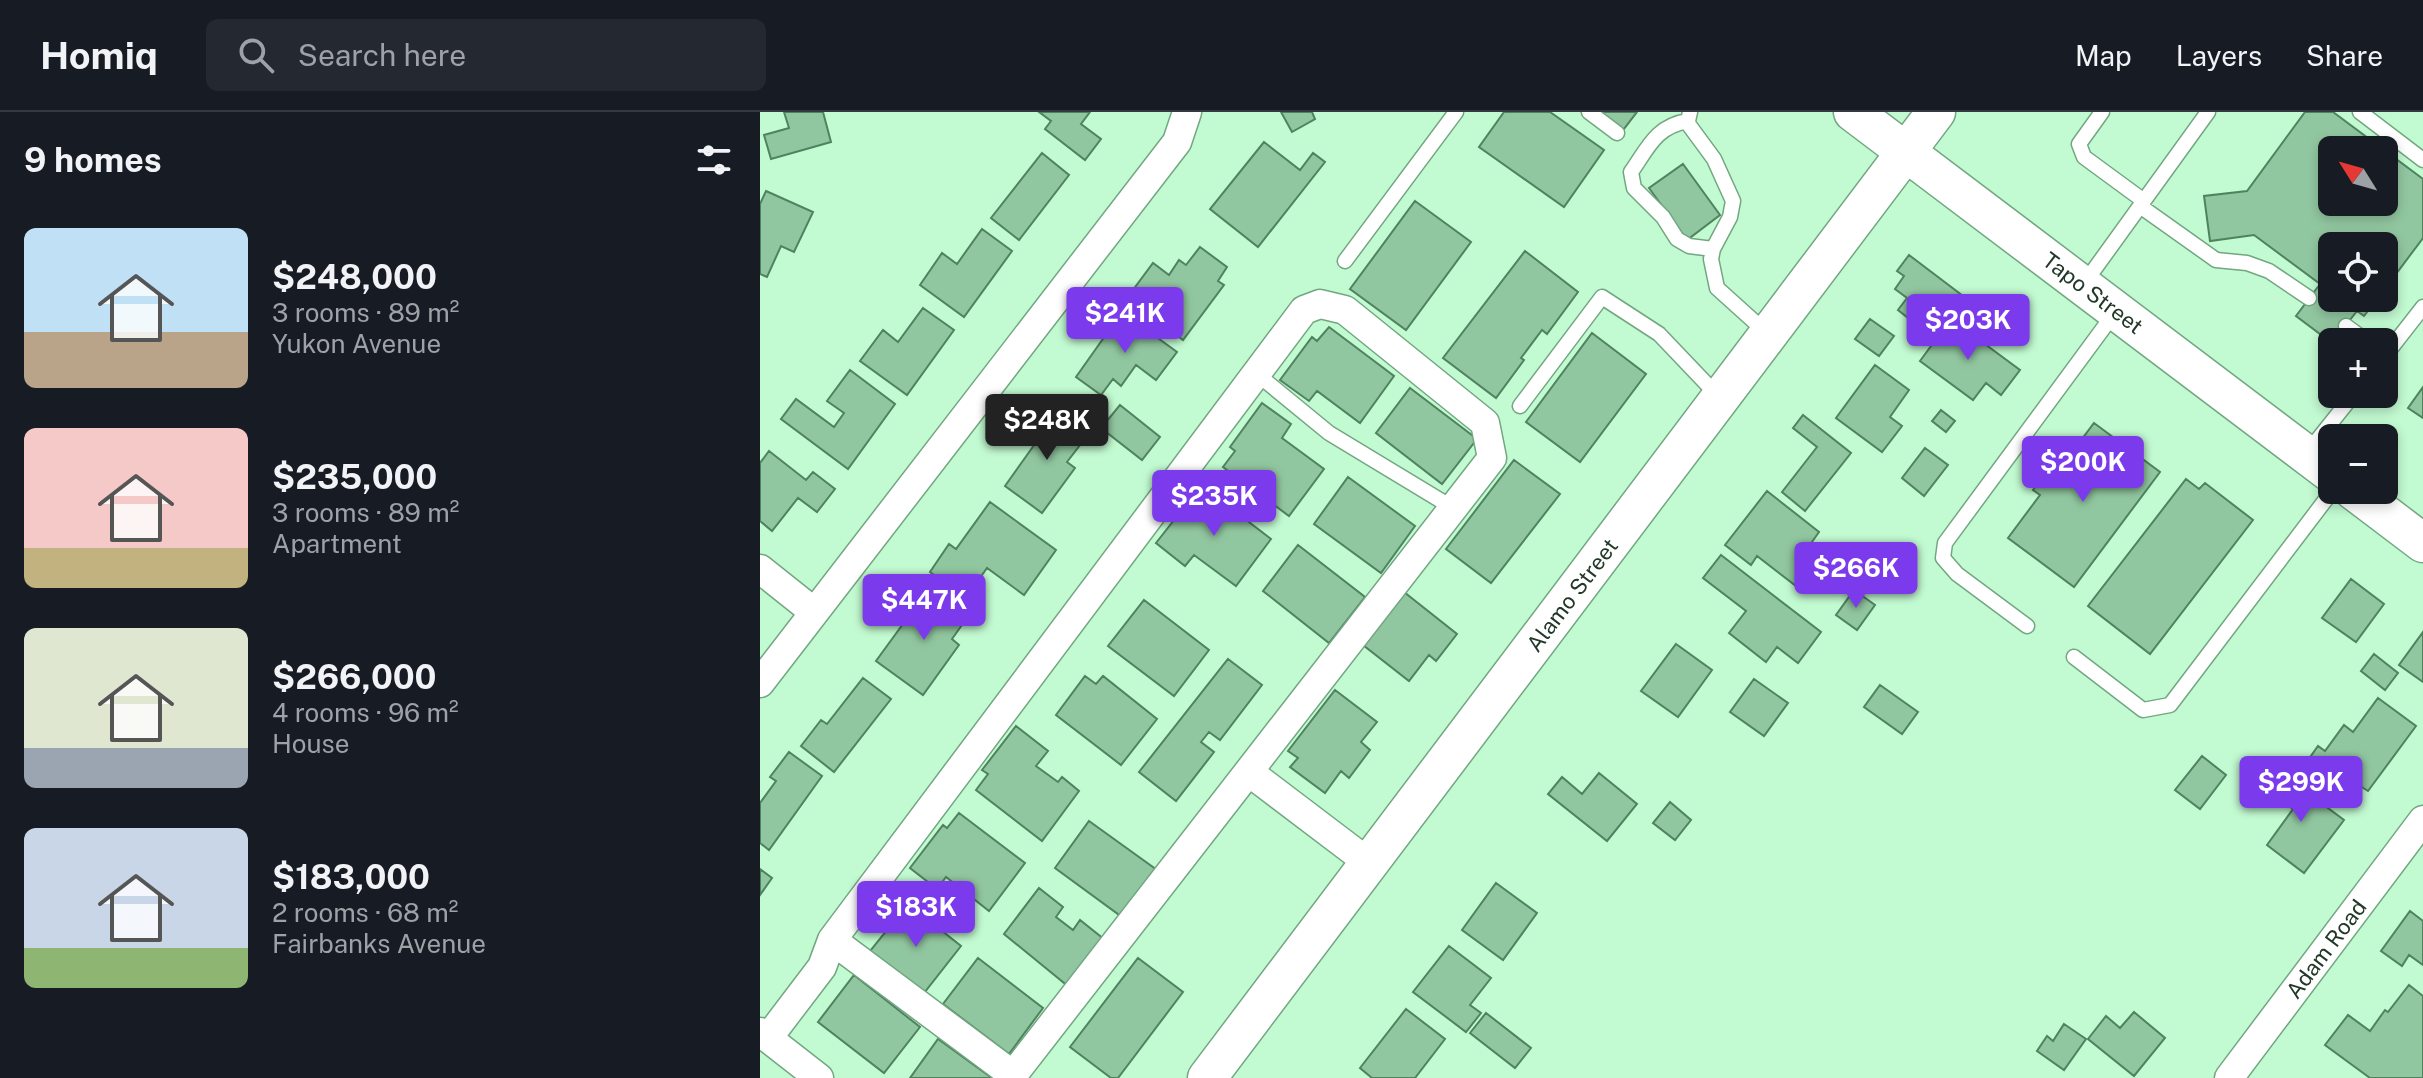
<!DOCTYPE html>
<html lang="en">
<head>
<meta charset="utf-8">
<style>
  :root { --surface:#171b24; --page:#242831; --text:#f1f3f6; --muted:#9ea1a6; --line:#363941; --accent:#7c3aed }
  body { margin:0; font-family:"Public Sans",sans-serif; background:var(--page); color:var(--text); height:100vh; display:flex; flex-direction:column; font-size:30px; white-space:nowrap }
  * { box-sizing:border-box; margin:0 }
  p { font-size:26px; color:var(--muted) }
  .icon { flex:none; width:44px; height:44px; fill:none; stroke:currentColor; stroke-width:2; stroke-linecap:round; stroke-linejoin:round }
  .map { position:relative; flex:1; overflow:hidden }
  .details { display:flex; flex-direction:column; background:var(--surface); width:760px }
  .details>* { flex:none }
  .needle { width:52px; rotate:307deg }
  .controls { position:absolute; left:1558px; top:24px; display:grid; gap:16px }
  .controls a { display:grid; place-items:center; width:80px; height:80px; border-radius:12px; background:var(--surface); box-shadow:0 4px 12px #0003; font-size:40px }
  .price { position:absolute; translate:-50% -68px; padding:0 18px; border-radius:8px; background:var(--accent); color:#fff; font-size:26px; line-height:52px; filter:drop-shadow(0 2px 4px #0008) }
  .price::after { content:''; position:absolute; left:50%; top:48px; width:24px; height:18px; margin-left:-12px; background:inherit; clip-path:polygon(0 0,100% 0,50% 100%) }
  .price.current { background:#222; color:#fff }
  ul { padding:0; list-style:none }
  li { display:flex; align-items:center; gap:24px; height:200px; padding:0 24px }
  li span { display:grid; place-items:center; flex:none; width:224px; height:160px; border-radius:12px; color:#555 }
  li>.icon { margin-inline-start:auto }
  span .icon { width:96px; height:96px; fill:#fffc; stroke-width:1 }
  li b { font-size:34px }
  h2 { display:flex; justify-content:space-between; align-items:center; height:96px; padding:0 24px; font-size:34px }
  header { display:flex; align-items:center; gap:48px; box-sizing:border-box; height:112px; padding:0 40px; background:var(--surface); border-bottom:2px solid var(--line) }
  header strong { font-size:38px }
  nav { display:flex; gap:44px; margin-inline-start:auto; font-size:28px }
  .search { width:560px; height:72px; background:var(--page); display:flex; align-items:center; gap:20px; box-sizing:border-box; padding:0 28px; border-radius:12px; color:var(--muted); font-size:30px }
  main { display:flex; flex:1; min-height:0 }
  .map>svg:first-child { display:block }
  .building { fill:#91c7a0; stroke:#4f835f; stroke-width:2 }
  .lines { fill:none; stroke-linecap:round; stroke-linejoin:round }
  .lane-casing { stroke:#72a781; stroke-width:17 }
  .street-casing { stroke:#72a781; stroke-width:31 }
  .secondary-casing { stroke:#72a781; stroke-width:41 }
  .lane { stroke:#fff; stroke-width:14 }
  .street { stroke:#fff; stroke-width:28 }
  .secondary { stroke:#fff; stroke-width:38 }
  .labels { text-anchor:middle; stroke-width:6; stroke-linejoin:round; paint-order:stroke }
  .street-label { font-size:22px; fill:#223828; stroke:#fff }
</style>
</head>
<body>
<header>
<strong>Homiq</strong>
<div class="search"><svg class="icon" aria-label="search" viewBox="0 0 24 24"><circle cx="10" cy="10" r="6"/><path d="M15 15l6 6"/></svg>Search here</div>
<nav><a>Map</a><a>Layers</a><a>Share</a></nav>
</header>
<main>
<section class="details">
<h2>9 homes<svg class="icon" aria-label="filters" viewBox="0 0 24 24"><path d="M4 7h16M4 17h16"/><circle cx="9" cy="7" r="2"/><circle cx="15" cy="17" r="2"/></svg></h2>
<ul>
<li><span style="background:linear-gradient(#bfe0f5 65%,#b9a48a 0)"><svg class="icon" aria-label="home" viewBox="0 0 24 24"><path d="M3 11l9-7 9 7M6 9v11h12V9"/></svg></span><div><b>$248,000</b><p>3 rooms · 89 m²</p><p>Yukon Avenue</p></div></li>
<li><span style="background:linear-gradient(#f6c9c9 75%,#c2b280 0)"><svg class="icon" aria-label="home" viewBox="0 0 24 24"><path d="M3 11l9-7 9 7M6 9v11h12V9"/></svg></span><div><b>$235,000</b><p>3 rooms · 89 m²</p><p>Apartment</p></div></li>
<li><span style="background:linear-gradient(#dfe7d0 75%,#9aa5b1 0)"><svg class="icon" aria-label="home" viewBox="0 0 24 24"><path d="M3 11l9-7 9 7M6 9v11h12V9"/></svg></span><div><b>$266,000</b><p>4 rooms · 96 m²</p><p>House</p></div></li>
<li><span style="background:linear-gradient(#c9d6e8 75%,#8fb573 0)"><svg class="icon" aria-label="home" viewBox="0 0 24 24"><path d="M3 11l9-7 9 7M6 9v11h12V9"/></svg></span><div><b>$183,000</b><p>2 rooms · 68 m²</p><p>Fairbanks Avenue</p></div></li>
</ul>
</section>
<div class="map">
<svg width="1663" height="966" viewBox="0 0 1663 966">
  <rect width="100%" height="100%" fill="#c2fad1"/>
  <!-- building -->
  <path class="building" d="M24,0H63L71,30L11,47L4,23L29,16Z
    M279,0H330L321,12L341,27L325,48L285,17L291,9Z
    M521,0H552L555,7L532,20Z
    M744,0H790L844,38L804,95L719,35Z
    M831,0H877L860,22Z
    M1545,0H1573L1624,38H1572V90H1624V38L1663,67V126L1624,178V134H1572V186H1618L1604,204L1597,199L1572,231L1536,204L1560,172L1494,123L1450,129L1444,84L1487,79Z
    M504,30L540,58L553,41L565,50L498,135L450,97Z
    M282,41L309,63L259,128L231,106Z
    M923,52L960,103L927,128L889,76Z
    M6,79L53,100L34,140L21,134L7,165L0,162V92Z
    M655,89L711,130L646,218L590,177Z
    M222,117L252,139L204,205L160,173L182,141L197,152Z
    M440,135L467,155L458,169L464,173L423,228L367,186L393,151L409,163L419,148L426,153Z
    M765,139L818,180L787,222L782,218L761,246L764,248L736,286L683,246Z
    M1149,143L1203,184L1171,224L1138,198L1147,186L1135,177L1144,164L1137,159Z
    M163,196L194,218L147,283L100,249L123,218L138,230Z
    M362,200L417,240L396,268L376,253L361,274L353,267L341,283L316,265Z
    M1110,207L1134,224L1119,244L1095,227Z
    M1191,207L1260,258L1241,283L1226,271L1213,288L1160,249Z
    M569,215L634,264L600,311L557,279L549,289L520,268L552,225L557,229Z
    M832,221L886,262L820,350L766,310Z
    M1115,253L1149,278L1130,305L1142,314L1122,340L1076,306Z
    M90,258L135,292L88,357L21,307L36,287L74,315L84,301L67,289Z
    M1663,275V306L1648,296Z
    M650,276L717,327L682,372L616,321Z
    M502,291L531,312L522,326L564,357L529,404L463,355L475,339L470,335Z
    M360,293L400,325L382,348L341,316Z
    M290,298L327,324L307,350L315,356L282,401L245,374L277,329L271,324Z
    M1181,298L1195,309L1186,320L1172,309Z
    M1043,303L1091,341L1045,399L1022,380L1057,335L1033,316Z
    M1334,311L1400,360L1314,475L1248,426L1280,383L1273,378L1294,350L1301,355Z
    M1165,336L1188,353L1164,384L1142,366Z
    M9,339L46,368L53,360L75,377L57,400L38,386L12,419L0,409V351Z
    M754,348L800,382L731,471L686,437Z
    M588,365L655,414L621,461L554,412Z
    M1426,367L1439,377L1445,371L1493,408L1390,542L1328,494Z
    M446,377L511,427L476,474L434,443L425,454L396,431L429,389L434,392Z
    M1007,379L1059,420L1047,437L1058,446L1036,474L997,444L991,453L965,433Z
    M230,390L296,438L264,483L227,456L206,486L170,460L189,432L196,437Z
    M538,433L605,485L569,531L503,479Z
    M961,443L1061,520L1038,551L1017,535L1006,550L969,521L986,499L943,466Z
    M1591,467L1624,492L1596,530L1562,506Z
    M170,475L209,503L192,527L199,533L163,583L116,549Z
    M1094,478L1115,493L1097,518L1076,503Z
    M644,480L697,522L676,549L669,543L649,569L603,533Z
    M384,488L449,538L414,584L348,534Z
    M1663,520V570L1639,553Z
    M916,532L952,558L918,605L881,579Z
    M1614,542L1638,561L1625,578L1601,559Z
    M468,547L502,573L460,628L449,620L441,630L454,640L416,689L379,660Z
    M325,564L336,572L343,564L397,607L361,653L296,603Z
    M103,566L131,587L74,660L41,634L61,608L67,612Z
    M994,567L1028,591L1004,624L970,600Z
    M1120,573L1158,600L1142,622L1104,595Z
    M575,578L617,610L601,630L610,638L589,666L581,659L565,681L530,655L538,646L528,639Z
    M1618,586L1656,614L1608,679L1597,672L1584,690L1541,658L1558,634L1565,639L1584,613L1593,620Z
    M256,614L288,639L276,654L298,670L302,665L319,679L282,729L216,678L228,662L222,658Z
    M29,640L62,664L9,738L0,731V691L16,669L10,665Z
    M1442,644L1466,663L1440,697L1415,678Z
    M1517,658L1584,708L1544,761L1507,733L1533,697L1504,675Z
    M839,661L877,692L847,729L788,682L802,665L822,682Z
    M910,690L931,708L915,728L893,711Z
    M199,701L265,751L229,799L186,765L177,777L150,756L183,713L187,716Z
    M329,709L397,758L362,805L295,756Z
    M0,757L12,766L0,783Z
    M736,771L777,801L743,848L702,818Z
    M279,776L303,795L296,805L313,818L320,808L345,828L309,875L244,822Z
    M148,792L201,834L164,881L110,839Z
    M1650,799L1663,809V853L1649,843L1642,854L1621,839Z
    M689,834L731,866L710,893L721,901L706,920L653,880Z
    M218,846L283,896L249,942L183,892Z
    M378,846L423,880L358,966H351L310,935Z
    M94,863L160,915L124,961L58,910Z
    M1649,873L1663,884V966H1610L1565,933L1588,903L1610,919L1625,898L1628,900Z
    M646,897L685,927L655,966H612L600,956Z
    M1374,900L1405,926L1374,964L1328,927L1346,904L1360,916Z
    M726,901L771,936L755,956L710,921Z
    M1304,912L1326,927L1304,958L1277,939L1287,924L1293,929Z
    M178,927L232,966H150Z"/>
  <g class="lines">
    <!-- lane casing -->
    <g class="lane-casing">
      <path id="lane" d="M829,0L857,21
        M930,0L928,9L929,13L954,47L973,89L970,105L953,137L951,147L957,176L1008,222
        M1342,0L1319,32L1324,45L1384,89
        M1600,0L1663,48
        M928,9C896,14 888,36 871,60L874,76L903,105L917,127L929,134L953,137
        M1380,94L1456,148L1487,151L1509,159L1549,186
        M585,149L696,0
        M1323,173L1448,0
        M1586,214L1608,230
        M1624,245L1663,195
        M497,262L569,321L693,396
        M760,294L842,185L899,222L960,286
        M1547,341L1594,282
        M1267,514L1197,462L1183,446L1185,431L1356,199
        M1314,545L1383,598L1410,593L1573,378"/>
    </g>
    <!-- street casing -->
    <g class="street-casing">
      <path id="street" d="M0,457L54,500
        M0,571L417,30L427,0
        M489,660L609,751
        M0,920L59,966
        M8,926L62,855L72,828L544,198L560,192L585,198L725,311L732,346L253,963L72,828
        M1469,966L1663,708"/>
    </g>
    <!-- secondary casing -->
    <g class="secondary-casing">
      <path id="secondary" d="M1093,0L1572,362
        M1593,378L1663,431
        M447,966L1176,0"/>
    </g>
    <!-- lane -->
    <use href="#lane" class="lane"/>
    <!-- street -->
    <use href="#street" class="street"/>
    <!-- secondary -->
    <use href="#secondary" class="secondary"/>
  </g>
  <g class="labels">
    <!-- street labels -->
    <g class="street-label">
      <text transform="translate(1333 181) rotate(37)" y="8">Tapo Street</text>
      <text transform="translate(812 483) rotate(-53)" y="8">Alamo Street</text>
      <text transform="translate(1566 837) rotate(-53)" y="8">Adam Road</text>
    </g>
  </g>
</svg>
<div class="controls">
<a><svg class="needle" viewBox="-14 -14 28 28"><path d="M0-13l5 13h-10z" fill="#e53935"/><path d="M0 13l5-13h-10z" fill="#9ea1a6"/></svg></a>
<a><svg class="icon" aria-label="locate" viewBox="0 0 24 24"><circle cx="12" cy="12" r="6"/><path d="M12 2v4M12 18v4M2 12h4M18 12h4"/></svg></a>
<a>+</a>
<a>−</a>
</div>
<b class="price" style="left:365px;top:243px">$241K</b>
<b class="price" style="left:1208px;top:250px">$203K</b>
<b class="price current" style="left:287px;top:350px">$248K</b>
<b class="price" style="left:1323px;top:392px">$200K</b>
<b class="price" style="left:454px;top:426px">$235K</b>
<b class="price" style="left:1096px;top:498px">$266K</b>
<b class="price" style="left:164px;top:530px">$447K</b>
<b class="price" style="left:1541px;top:712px">$299K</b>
<b class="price" style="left:156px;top:837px">$183K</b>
</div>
</main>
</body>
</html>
